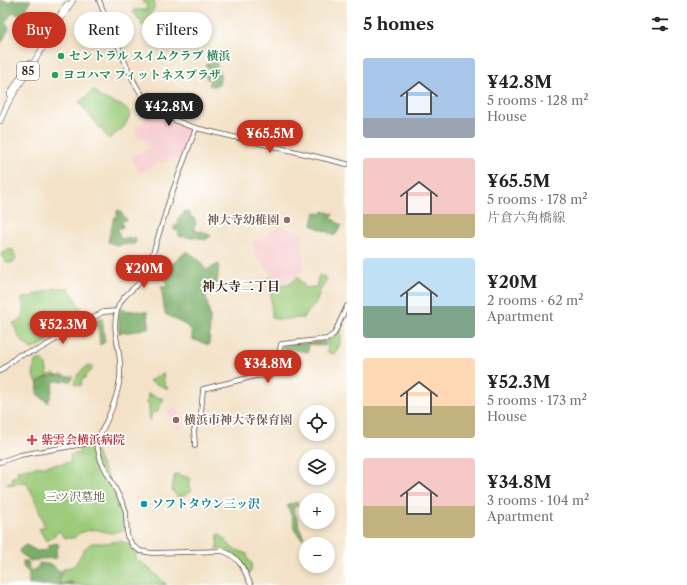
<!DOCTYPE html>
<html lang="en">
<head>
<meta charset="utf-8">
<style>
  :root { --surface:#fff; --page:#f2f2f2; --text:#222; --muted:#767676; --accent:#c8321e }
  body { margin:0; font-family:"Libre Caslon Text","Noto Serif JP",serif; background:var(--page); color:var(--text); height:100vh; display:flex; flex-direction:column; font-size:15px; white-space:nowrap }
  * { box-sizing:border-box; margin:0 }
  p { font-size:13px; color:var(--muted) }
  .icon { flex:none; width:22px; height:22px; fill:none; stroke:currentColor; stroke-width:2; stroke-linecap:round; stroke-linejoin:round }
  .map { position:relative; flex:1; overflow:hidden }
  .side { display:flex; flex-direction:column; background:var(--surface); width:340px }
  .side>* { flex:none }
  .top-card { position:absolute; left:12px; top:12px; width:275px; height:36px; display:flex; gap:8px }
  .buttons { position:absolute; left:299px; top:405px; display:grid; gap:8px }
  .buttons a { display:grid; place-items:center; width:36px; height:36px; border-radius:50%; background:var(--surface); box-shadow:0 2px 6px #0003; font-size:20px }
  .price { position:absolute; translate:-50% -34px; padding:0 9px; border-radius:14px; background:var(--accent); color:#fff; font-size:13px; line-height:26px; filter:drop-shadow(0 1px 2px #0008) }
  .price::after { content:''; position:absolute; left:50%; top:24px; width:12px; height:9px; margin-left:-6px; background:inherit; clip-path:polygon(0 0,100% 0,50% 100%) }
  .price.current { background:#222; color:#fff }
  ul { padding:0; list-style:none }
  li { display:flex; align-items:center; gap:12px; height:100px; padding:0 16px }
  li span { display:grid; place-items:center; flex:none; width:112px; height:80px; border-radius:4px; color:#555 }
  li>.icon { margin-inline-start:auto }
  span .icon { width:48px; height:48px; fill:#fffc; stroke-width:1 }
  li b { font-size:17px }
  h2 { display:flex; justify-content:space-between; align-items:center; height:48px; padding:0 16px; font-size:17px }
  .pill { padding:0 14px; border-radius:18px; background:var(--surface); box-shadow:0 2px 6px #0003; font-size:14px; line-height:36px }
  .pill.current { background:var(--accent); color:#fff }
  main { display:flex; flex:1; min-height:0 }
  .map>svg:first-child { display:block }
  .built { fill:#f7cfd1 }
  .green { fill:#9bca79; stroke:#6b7a4c }
  .forest { fill:#7cae69; stroke:#5c6c44 }
  .lines { fill:none; stroke-linecap:round; stroke-linejoin:round }
  .minor-casing { stroke:#574637; stroke-width:5.5 }
  .major-casing { stroke:#574637; stroke-width:6 }
  .minor { stroke:#fff; stroke-width:4 }
  .major { stroke:#fff; stroke-width:5 }
  .leisure-dot { fill:#2e9e5b; stroke:#fff; stroke-width:1.5 }
  .education-dot { fill:#8d6e63; stroke:#fff; stroke-width:1.5 }
  .health-dot { fill:#e0444e; stroke:#fff; stroke-width:1.5 }
  .culture-dot { fill:#0f9aa8; stroke:#fff; stroke-width:1.5 }
  .labels { text-anchor:middle; stroke-width:3.5; stroke-linejoin:round; paint-order:stroke }
  .shield { fill:#fff; stroke:#766a62; stroke-width:1 }
  .shield-label { font-size:11px; font-weight:bold; fill:#3b2a1e }
  .leisure-label { font-size:12px; font-weight:bold; fill:#27864d; stroke:#fff; text-anchor:start }
  .education-label { font-size:12px; font-weight:bold; fill:#785e54; stroke:#fff; text-anchor:end }
  .health-label { font-size:12px; font-weight:bold; fill:#be3a42; stroke:#fff; text-anchor:start }
  .park-label { font-size:12px; fill:#585a39; stroke:#fff }
  .culture-label { font-size:12px; font-weight:bold; fill:#0d838f; stroke:#fff; text-anchor:start }
  .neighbourhood-label { font-size:13px; font-weight:bold; fill:#3b2a1e; stroke:#fff }
</style>
</head>
<body>
<main>
<div class="map">
<svg width="347" height="585" viewBox="0 0 347 585">
  <rect width="100%" height="100%" fill="#fff"/>
  <filter id="ink" filterUnits="userSpaceOnUse"><feTurbulence type="fractalNoise" baseFrequency=".025" numOctaves="2"/><feDisplacementMap in="SourceGraphic" scale="8" xChannelSelector="R" yChannelSelector="G"/><feConvolveMatrix kernelMatrix="1 2 1 2 8 2 1 2 1" color-interpolation-filters="sRGB"/></filter>
  <filter id="wash" filterUnits="userSpaceOnUse"><feTurbulence type="fractalNoise" baseFrequency=".012" numOctaves="4" result="noise"/><feDisplacementMap in="SourceGraphic" scale="16" xChannelSelector="R" yChannelSelector="G"/><feGaussianBlur stdDeviation="0.9" result="paint"/><feColorMatrix in="noise" values="0 0 0 0 0 0 0 0 0 0 0 0 0 0 0 0 0 1.4 0 .05"/><feComposite in="paint" operator="in"/></filter>
  <g filter="url(#wash)">
    <rect width="100%" height="100%" fill="#f3e2c7"/>
    <!-- built -->
    <path class="built" d="M152,111L167,121L192,130L182,158L158,163L140,173L131,156L142,152L150,147L142,137L134,132Z
      M280,226L301,233L303,235L302,244L303,270L286,283L278,281L257,258L252,242L263,237L264,238L267,234Z
      M178,407L182,427L179,429H177L168,415V409Z"/>
    <!-- green -->
    <path class="green" d="M144,0L155,1L154,8L144,26L141,25L142,21L139,19L133,12L134,10H147L146,3H143Z
      M94,90L100,97L117,104L121,105L131,113L124,127L109,139L79,102Z
      M9,249L13,250L16,260L11,263L6,262L1,254Z
      M319,275L327,278L320,291L316,303L303,318C291,317 285,322 272,318L270,277C282,287 287,289 298,276L300,282H302L305,288L316,287Z
      M54,288H69L86,318L85,319L38,347L31,349L20,339L13,323L22,320L23,314L22,298L29,297Z
      M339,328H341C342,336 340,349 334,354L327,352L328,340L336,334Z
      M42,359L46,365L48,375L55,374L56,380L46,382V389L49,403L37,394L38,384L33,376L35,361Z
      M88,366H91L92,370L87,374L84,379H82L81,386L74,384C75,376 81,370 88,366Z
      M163,373L164,383L168,389L149,381Z
      M148,394L164,399L160,405L157,413L152,412L150,421L149,420V404H147Z
      M94,444L98,458L122,506L124,530L111,533L94,529L79,533L74,538H65L59,531L49,540L46,541L39,529L45,527L34,497L26,482L8,485L7,483L13,482L12,477L18,476L17,470L71,462L70,455L80,453L78,447Z
      M175,474L190,478L188,485L192,491L178,498L172,490Z
      M218,534L223,537L232,548L247,554L248,560L252,563L251,572L248,574C241,559 234,549 217,549Z
      M120,541L129,544L136,551V559C141,561 161,579 167,585H73L72,582L60,585L59,579L62,574V570L75,565L85,548L92,543H106Z"/>
    <!-- forest -->
    <path class="forest" d="M0,0L9,2L11,0H31L23,13L19,15L13,12L5,22L9,29L0,45Z
      M216,62L221,78L219,79L220,83L214,86L209,85L210,80L207,79L205,74L210,71L206,65L207,64Z
      M119,210L127,220L122,221L123,227L117,229L121,239L136,238V242L134,244H121L120,246L108,242L114,217L117,218V211Z
      M185,211L190,214L191,218H194L196,223L193,229L200,232L202,231L211,236L205,240C197,236 188,238 179,236V231L174,230V226H178V221L177,219L184,214Z
      M323,211L333,214L331,218L342,226L334,236C327,230 320,230 312,225L315,212L322,214Z
      M187,251L198,259L206,270L219,264L217,286L205,292L210,317L209,345L192,339V331L187,326L165,314L161,286L167,287V281L164,279L172,264Z
      M121,306L124,310L147,312L150,327L136,331L119,333V317Z
      M102,317L105,342L100,345L98,326H96L94,321Z
      M326,341L325,346L309,344L308,352L282,348V346Z
      M62,375L68,377L73,376L71,381H54L50,399L47,401L38,394V382L47,377Z
      M297,502L298,506L293,508L299,524L298,525L304,537L302,539L295,531L293,520L287,505Z
      M57,543L59,545L56,552L57,558L39,559L38,560L30,561L19,552L20,549L26,545L37,551L48,550V545Z
      M23,561H26L29,563L28,566L31,571L39,567V563L53,565L56,569L61,571L59,579L60,585L71,582L72,585H29V573L23,567Z"/>
  </g>
  <g filter="url(#ink)">
    <g class="lines">
      <!-- minor casing -->
      <g class="minor-casing">
        <path id="minor" d="M99,0C105,16 112,32 119,48C138,94 146,113 196,128L347,164
          M196,128L169,201L147,273C139,288 121,293 117,311C112,330 119,344 120,363C123,388 108,420 96,442L101,461L123,504L126,512L127,536L133,546L140,551L152,553L223,551C240,557 244,570 251,585
          M0,371L19,355L38,350L103,312L117,311
          M195,446L194,430L201,413L203,389L256,376L272,375L276,368L281,344L327,339L334,334L347,306
          M0,462L20,455L96,442"/>
      </g>
      <!-- major casing -->
      <g class="major-casing">
        <path id="major" d="M56,21L67,4
          M10,94L29,63
          M0,121L8,103L73,0"/>
      </g>
      <!-- minor -->
      <use href="#minor" class="minor"/>
      <!-- major -->
      <use href="#major" class="major"/>
    </g>
  </g>
  <!-- markers -->
  <g class="leisure-dot">
    <circle cx="61" cy="56" r="4"/>
    <circle cx="55" cy="75" r="4"/>
  </g>
  <g class="education-dot">
    <circle cx="287" cy="220" r="4"/>
    <circle cx="176" cy="420" r="4"/>
  </g>
  <path class="health-dot" d="M30 434h4v4h4v4h-4v4h-4v-4h-4v-4h4z"/>
  <circle class="culture-dot" cx="144" cy="504" r="4"/>
  <g class="labels">
    <!-- shield labels -->
    <rect class="shield" x="17" y="62" width="22" height="18" rx="3"/>
    <g class="shield-label">
      <text x="28" y="75">85</text>
    </g>
    <!-- leisure labels -->
    <g class="leisure-label">
      <text x="69" y="60">セントラル スイムクラブ 横浜</text>
      <text x="63" y="79">ヨコハマ フィットネスプラザ</text>
    </g>
    <!-- education labels -->
    <g class="education-label">
      <text x="279" y="224">神大寺幼稚園</text>
      <text x="184" y="424" text-anchor="start">横浜市神大寺保育園</text>
    </g>
    <!-- health labels -->
    <g class="health-label">
      <text x="41" y="444">紫雲会横浜病院</text>
    </g>
    <!-- park labels -->
    <g class="park-label">
      <text x="75" y="501">三ツ沢墓地</text>
    </g>
    <!-- culture labels -->
    <g class="culture-label">
      <text x="152" y="508">ソフトタウン三ッ沢</text>
    </g>
    <!-- neighbourhood labels -->
    <g class="neighbourhood-label">
      <text x="241" y="291">神大寺二丁目</text>
    </g>
  </g>
</svg>
<div class="buttons">
<a><svg class="icon" aria-label="locate" viewBox="0 0 24 24"><circle cx="12" cy="12" r="6"/><path d="M12 2v4M12 18v4M2 12h4M18 12h4"/></svg></a>
<a><svg class="icon" aria-label="layers" viewBox="0 0 24 24"><path d="M12 4l9 5-9 5-9-5zM3 14l9 5 9-5"/></svg></a>
<a>+</a>
<a>−</a>
</div>
<b class="price current" style="left:169px;top:127px">¥42.8M</b>
<b class="price" style="left:270px;top:154px">¥65.5M</b>
<b class="price" style="left:144px;top:289px">¥20M</b>
<b class="price" style="left:63px;top:345px">¥52.3M</b>
<b class="price" style="left:268px;top:384px">¥34.8M</b>
<div class="top-card">
<a class="pill current">Buy</a>
<a class="pill">Rent</a>
<a class="pill">Filters</a>
</div>
</div>
<section class="side">
<h2>5 homes<svg class="icon" aria-label="filters" viewBox="0 0 24 24"><path d="M4 7h16M4 17h16"/><circle cx="9" cy="7" r="2"/><circle cx="15" cy="17" r="2"/></svg></h2>
<ul>
<li><span style="background:linear-gradient(#a9c7e8 75%,#9aa5b1 0)"><svg class="icon" aria-label="home" viewBox="0 0 24 24"><path d="M3 11l9-7 9 7M6 9v11h12V9"/></svg></span><div><b>¥42.8M</b><p>5 rooms · 128 m²</p><p>House</p></div></li>
<li><span style="background:linear-gradient(#f6c9c9 70%,#c2b280 0)"><svg class="icon" aria-label="home" viewBox="0 0 24 24"><path d="M3 11l9-7 9 7M6 9v11h12V9"/></svg></span><div><b>¥65.5M</b><p>5 rooms · 178 m²</p><p>片倉六角橋線</p></div></li>
<li><span style="background:linear-gradient(#bfe0f5 60%,#7fa58c 0)"><svg class="icon" aria-label="home" viewBox="0 0 24 24"><path d="M3 11l9-7 9 7M6 9v11h12V9"/></svg></span><div><b>¥20M</b><p>2 rooms · 62 m²</p><p>Apartment</p></div></li>
<li><span style="background:linear-gradient(#ffd9b3 60%,#c2b280 0)"><svg class="icon" aria-label="home" viewBox="0 0 24 24"><path d="M3 11l9-7 9 7M6 9v11h12V9"/></svg></span><div><b>¥52.3M</b><p>5 rooms · 173 m²</p><p>House</p></div></li>
<li><span style="background:linear-gradient(#f6c9c9 60%,#c2b280 0)"><svg class="icon" aria-label="home" viewBox="0 0 24 24"><path d="M3 11l9-7 9 7M6 9v11h12V9"/></svg></span><div><b>¥34.8M</b><p>3 rooms · 104 m²</p><p>Apartment</p></div></li>
</ul>
</section>
</main>
</body>
</html>
